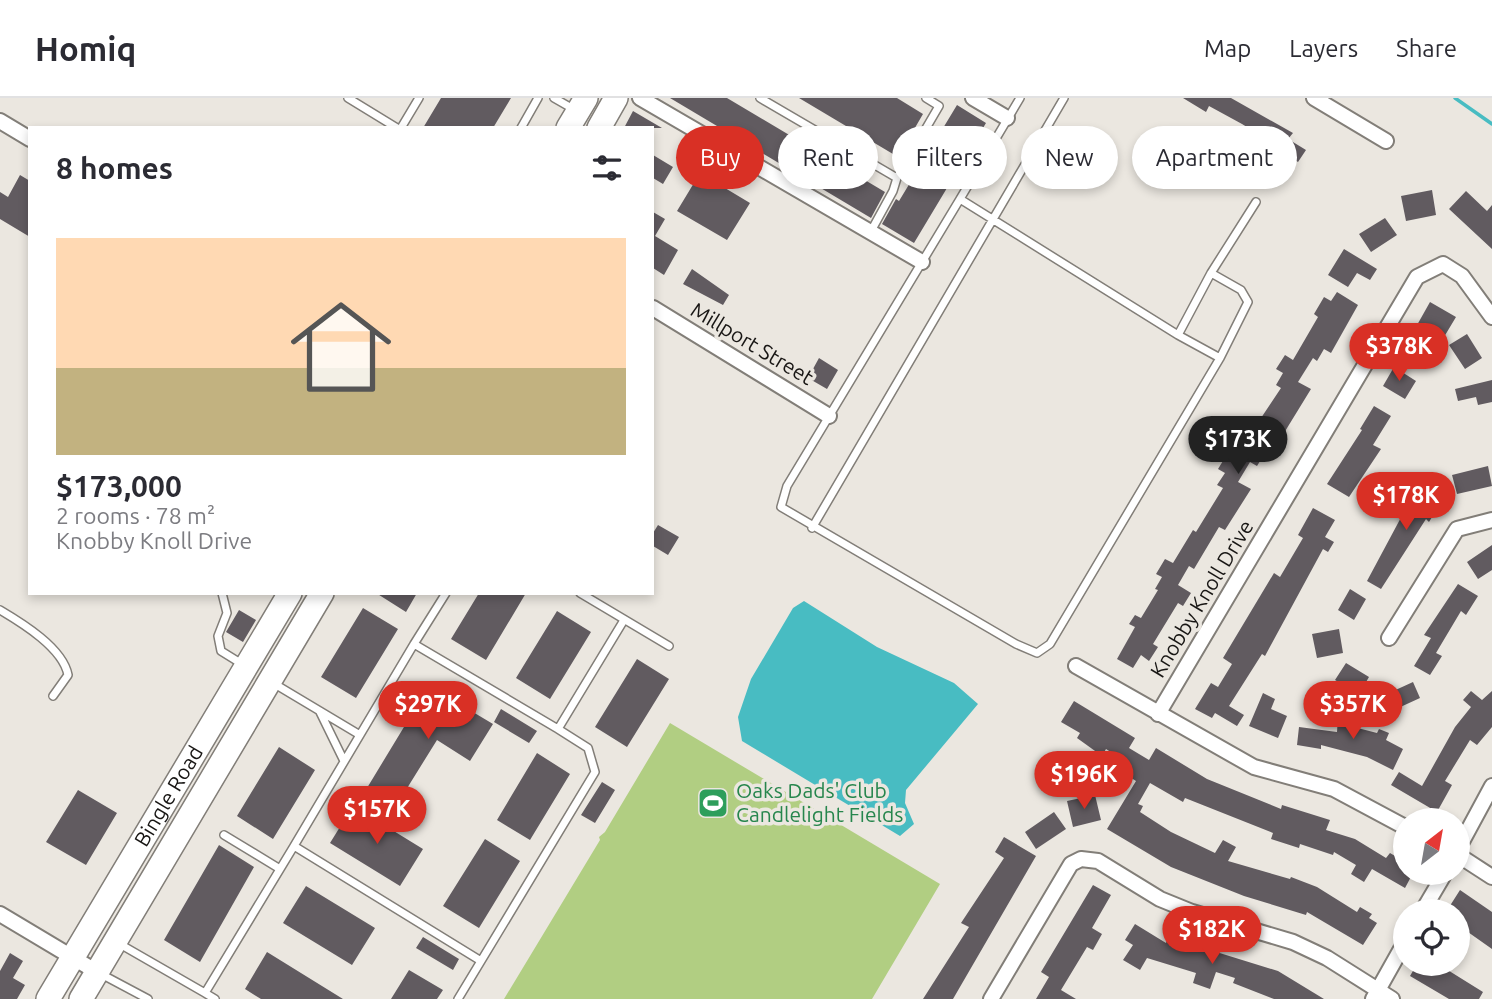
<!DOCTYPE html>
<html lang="en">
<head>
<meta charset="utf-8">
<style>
  :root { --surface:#fff; --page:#f7f7f7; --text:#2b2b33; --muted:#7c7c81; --line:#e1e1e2; --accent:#d93025 }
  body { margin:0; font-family:Ubuntu,sans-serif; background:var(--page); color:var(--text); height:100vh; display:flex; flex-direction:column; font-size:26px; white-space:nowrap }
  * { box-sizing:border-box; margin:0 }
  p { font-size:23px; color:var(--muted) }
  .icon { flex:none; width:38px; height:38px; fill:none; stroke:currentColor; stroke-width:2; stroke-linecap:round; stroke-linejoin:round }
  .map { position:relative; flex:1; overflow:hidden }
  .drawer { position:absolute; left:28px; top:28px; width:626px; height:469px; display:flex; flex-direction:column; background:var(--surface); border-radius:0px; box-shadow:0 4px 10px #0003 }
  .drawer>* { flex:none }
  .guide { position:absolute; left:676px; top:28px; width:665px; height:63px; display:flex; gap:14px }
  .needle { width:46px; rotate:31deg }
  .fabs { position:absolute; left:1393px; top:710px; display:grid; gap:14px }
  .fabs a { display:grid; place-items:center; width:77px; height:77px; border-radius:50%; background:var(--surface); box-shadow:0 4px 10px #0003; font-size:35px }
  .price { position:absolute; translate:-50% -60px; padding:0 16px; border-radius:24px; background:var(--accent); color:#fff; font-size:23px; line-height:46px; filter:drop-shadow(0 2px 4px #0008) }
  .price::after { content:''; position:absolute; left:50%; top:42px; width:21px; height:16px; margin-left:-10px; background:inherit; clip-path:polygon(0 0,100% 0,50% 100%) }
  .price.on { background:#222; color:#fff }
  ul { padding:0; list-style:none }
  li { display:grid; align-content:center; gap:14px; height:371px; padding:0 28px }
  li+li { border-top:2px solid var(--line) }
  li span { display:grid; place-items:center; height:217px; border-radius:0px; color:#555 }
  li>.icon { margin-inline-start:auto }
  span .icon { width:126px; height:126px; fill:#fffc; stroke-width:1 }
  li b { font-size:30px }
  h2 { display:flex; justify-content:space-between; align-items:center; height:84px; padding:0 28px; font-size:30px }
  .tag { padding:0 24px; border-radius:32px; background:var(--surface); box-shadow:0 4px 10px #0003; font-size:24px; line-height:63px }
  .tag.on { background:var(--accent); color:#fff }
  header { display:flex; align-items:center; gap:42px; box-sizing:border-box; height:98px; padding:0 35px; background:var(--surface); border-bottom:2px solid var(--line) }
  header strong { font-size:33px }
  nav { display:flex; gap:38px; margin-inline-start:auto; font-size:24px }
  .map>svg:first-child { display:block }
  .green { fill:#b1ce82 }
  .water { fill:#48bcc2 }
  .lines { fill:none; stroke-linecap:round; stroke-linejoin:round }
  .stream { stroke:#48bcc2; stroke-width:3.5 }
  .building { fill:#615b60 }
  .lane-casing { stroke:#827e78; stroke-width:10 }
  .street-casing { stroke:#827e78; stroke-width:18 }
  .primary-casing { stroke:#827e78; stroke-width:26 }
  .lane { stroke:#fff; stroke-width:7 }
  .street { stroke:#fff; stroke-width:14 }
  .primary { stroke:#fff; stroke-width:23 }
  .labels { text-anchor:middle; stroke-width:7; stroke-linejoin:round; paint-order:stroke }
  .street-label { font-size:21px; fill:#181614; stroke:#ebe7e0 }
  .leisure-label { font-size:21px; fill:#27864d; stroke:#ebe7e0; text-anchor:start }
</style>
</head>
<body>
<header>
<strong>Homiq</strong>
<nav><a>Map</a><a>Layers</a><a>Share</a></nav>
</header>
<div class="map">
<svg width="1492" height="901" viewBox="0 0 1492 901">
  <rect width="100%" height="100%" fill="#ebe7e0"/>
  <!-- green -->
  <path class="green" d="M670,625L940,786L872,901H504L600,742L599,739L605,734Z"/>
  <!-- water -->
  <path class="water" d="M804,503L877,549L954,585L978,606L906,692L905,705L914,726L900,738L742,643L738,619L751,581L793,510Z"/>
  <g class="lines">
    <!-- stream -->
    <path class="stream" d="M1455,0L1492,26"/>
  </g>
  <!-- building -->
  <path class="building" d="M441,0H511L493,30H423Z
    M670,0H727L885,94L871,120Z
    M799,0H897L923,16L898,59Z
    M1183,0H1231L1293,35L1288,41L1306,52L1298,64L1285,56L1286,53L1242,26L1209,8L1206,14Z
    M957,7L986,25L914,145L882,126L896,101L899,103Z
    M633,13L662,30H624Z
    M653,57L673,69L663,86L653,80Z
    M700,75L750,105L727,142L677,113Z
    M20,77L30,83V139L0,121V94L8,99Z
    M1432,92L1436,117L1406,123L1401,98Z
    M1466,93L1487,113L1492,107V151L1449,111Z
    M653,114L665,121L655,138L678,152L664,177L653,170Z
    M1385,120L1397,137L1371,154L1359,136Z
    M1344,151L1377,171L1370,182L1357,175L1348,189L1328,177Z
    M692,171L729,197L723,207L683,186Z
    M1337,194L1358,207L1331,255L1324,251L1317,263L1313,260L1298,284L1311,291L1284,335L1279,332L1257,368L1250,364L1238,384L1251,391L1225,432L1219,429L1194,471L1189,468L1178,487L1191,495L1183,508L1178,505L1153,546L1158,549L1149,563L1141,557L1133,570L1117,561L1135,529L1129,526L1135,517L1141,520L1158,492L1155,491L1162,479L1156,476L1165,461L1173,465L1193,432L1196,434L1223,390L1217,387L1225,375L1218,371L1226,358L1233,362L1281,290L1276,287L1283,275L1276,271L1285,257L1293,262L1318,219L1314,216L1324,199L1331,203Z
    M1430,204L1456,219L1441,244L1428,236L1414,258L1403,252Z
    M1467,236L1482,260L1465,271L1449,247Z
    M819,260L838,272L827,291L808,280Z
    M1394,269L1416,283L1405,301L1383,288Z
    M1492,282V304L1478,307L1476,299L1458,303L1455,291Z
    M1374,308L1391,318L1373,347L1381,351L1349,399L1327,386L1362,332L1360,331Z
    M1488,368L1492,388L1457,396L1452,377Z
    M1420,384L1445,398L1429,424L1426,421L1381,491L1367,483Z
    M1313,410L1335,422L1325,439L1334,444L1328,454L1323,451L1265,558L1262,556L1229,608L1244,617L1237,628L1215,615L1212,620L1195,611L1211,585L1218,589L1232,566L1223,560L1274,475L1280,479L1303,440L1298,437Z
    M658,427L679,439L668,457L653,448V435Z
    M1492,447V472L1478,481L1467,464Z
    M1458,486L1478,498L1466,517L1461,513L1436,555L1442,558L1430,577L1414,568L1431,540L1424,537Z
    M1350,491L1366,501L1354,522L1338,512Z
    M376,495H417L406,514Z
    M479,495H526L486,562L451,541Z
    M363,510L398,531L356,600L321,579Z
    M239,512L256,522L243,544L226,534Z
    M557,513L591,534L550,601L516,580Z
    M1339,531L1343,555L1317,560L1312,536Z
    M637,561L669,581L627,649L595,629Z
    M1346,565L1369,579L1359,596L1335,582Z
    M1413,584L1420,600L1396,611L1389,595Z
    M426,586L493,626L470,663L437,642L396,708L367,690L407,624L404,622Z
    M1471,593L1482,602L1492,593V629L1477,647L1470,642L1445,683L1452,687L1437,714L1391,687L1399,674L1422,688L1455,629L1471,609L1463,602Z
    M1263,595L1275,601L1271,611L1287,618L1278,640L1249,628Z
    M1074,603L1135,640L1129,650L1149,662L1156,650L1207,681L1281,711L1282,707L1330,722L1326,732L1355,741L1386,760L1390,755L1405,764V775H1413L1405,790L1372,771L1364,784L1351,776L1356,767L1334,754L1333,757L1300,746L1299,750L1271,741L1273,735L1185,700L1183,704L1150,685L1138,706L1143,708L1140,714L1171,734L1215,755L1223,742L1236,749L1228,763L1290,781L1291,779L1317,789L1357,814L1360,809L1372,816L1369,820L1377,825L1363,847L1307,814L1306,817L1244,798L1171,769L1107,731L1136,683L1122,674L1128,665L1106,651L1102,658L1077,640L1080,635L1061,624Z
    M1346,609L1355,618L1346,627L1377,635L1379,631L1389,635L1386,642L1403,651L1393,672L1367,659L1321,647V651L1297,647L1299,629L1337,634L1338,618Z
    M501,611L537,633L529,645L494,624Z
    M279,649L315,672L273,741L237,718Z
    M537,655L570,676L530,742L497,722Z
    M602,684L615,692L595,725L581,717Z
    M78,692L117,715L86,767L46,744Z
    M1095,697L1101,722L1073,729L1067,703Z
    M353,708L423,751L400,788L330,745Z
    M1054,714L1066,731L1036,751L1025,734Z
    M1004,739L1036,758L953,901H923L969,829L961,825L1004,760L995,754Z
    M485,741L520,763L479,830L443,808Z
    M219,747L254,769L200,864L164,842Z
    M1093,787L1111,797L1092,830L1102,836L1093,852L1087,849L1061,892L1076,901H1036L1049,879L1041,874Z
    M306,788L375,830L352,867L283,825Z
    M1460,792L1492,814V851L1458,827V814H1446Z
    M1135,826L1166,845L1168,839L1278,873L1324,901H1274L1233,885L1235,880L1216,874L1210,891L1193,885L1196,875L1147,860L1140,872L1123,862L1133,847L1125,842Z
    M423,839L459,861L453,872L416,850Z
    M267,854L343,901H261L245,891Z
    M10,855L23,863L13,880L25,887L17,901H0V873Z
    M1417,866H1438L1483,894L1479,901H1449L1410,878Z
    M409,872L443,892L437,901H391Z"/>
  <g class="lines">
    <!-- lane casing -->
    <g class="lane-casing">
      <path id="lane" d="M348,0L397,30
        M554,0L575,12
        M760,0L897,80L939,8L926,0
        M401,30L419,0
        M521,30L538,0
        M960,101L1020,0
        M870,135L893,93L897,80
        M1211,175L1178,237L960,101L787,388L781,409L1016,546L1037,555L1050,546L1220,260L1248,204L1241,192L1211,175L1256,104
        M1178,237L1220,260
        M812,430L1064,0
        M222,495L227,515L218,538L221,553L242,566
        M446,495L414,546L558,631L624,522
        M580,495L669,548
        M0,512C22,525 63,550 68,577L53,598
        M414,546L294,748L481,863L595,674L588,650L558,631
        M273,585L360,637
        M320,614L344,663
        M224,737L280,771
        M118,845L205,895
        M101,876L148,901
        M215,901L205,895L294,748
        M458,901L481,863"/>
    </g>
    <!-- street casing -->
    <g class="street-casing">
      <path id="street" d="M640,0L922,164
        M973,0L1007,20
        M1314,0L1386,43
        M0,23L30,41
        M653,210L829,318
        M1389,540L1457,431L1492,422
        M1076,568L1254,669L1334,691L1405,729
        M1158,616L1417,179L1443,166L1462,178L1492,219
        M1458,751L1492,688
        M1458,757L1492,779
        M1422,814L1445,775
        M0,816L97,874
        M991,901L1071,766L1081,761L1098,763L1160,801L1192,814L1293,844L1327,860L1392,901
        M1373,901L1405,844"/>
    </g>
    <!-- primary casing -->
    <g class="primary-casing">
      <g id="primary">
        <path d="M568,30L586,0"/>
        <path d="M599,30L616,0"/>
        <path id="s1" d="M48,901L290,495"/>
        <path d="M81,901L322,495"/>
      </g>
    </g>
    <!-- lane -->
    <use href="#lane" class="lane"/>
    <!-- street -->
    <use href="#street" class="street"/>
    <!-- primary -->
    <use href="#primary" class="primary"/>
  </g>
  <!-- icons -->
  <defs>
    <g id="stadium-square" transform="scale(1.575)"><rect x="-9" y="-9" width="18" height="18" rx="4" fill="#2e9e5b" stroke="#ebe7e0"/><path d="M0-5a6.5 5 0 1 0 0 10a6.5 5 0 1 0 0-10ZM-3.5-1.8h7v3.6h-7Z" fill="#fff"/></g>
  </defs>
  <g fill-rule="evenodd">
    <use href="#stadium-square" x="713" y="705"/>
  </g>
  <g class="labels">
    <!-- street labels -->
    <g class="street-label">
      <text transform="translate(752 246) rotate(31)" y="7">Millport Street</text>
      <text transform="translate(1202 501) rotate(-59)" y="7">Knobby Knoll Drive</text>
      <text dy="7" stroke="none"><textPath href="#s1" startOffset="236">Bingle Road</textPath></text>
    </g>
    <!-- leisure labels -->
    <g class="leisure-label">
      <text x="736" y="700">Oaks Dads' Club<tspan x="736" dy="24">Candlelight Fields</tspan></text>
    </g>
  </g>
</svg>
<div class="fabs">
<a><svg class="needle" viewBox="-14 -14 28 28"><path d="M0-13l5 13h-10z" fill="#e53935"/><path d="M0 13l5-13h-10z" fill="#7c7c81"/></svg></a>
<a><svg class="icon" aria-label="locate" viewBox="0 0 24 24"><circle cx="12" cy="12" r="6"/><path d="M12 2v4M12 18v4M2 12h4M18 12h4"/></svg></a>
</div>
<b class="price" style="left:1399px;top:285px">$378K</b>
<b class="price on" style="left:1238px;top:378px">$173K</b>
<b class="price" style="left:1406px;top:434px">$178K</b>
<b class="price" style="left:428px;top:643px">$297K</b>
<b class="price" style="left:1353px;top:643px">$357K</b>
<b class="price" style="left:1084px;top:713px">$196K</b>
<b class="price" style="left:377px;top:748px">$157K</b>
<b class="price" style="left:1212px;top:868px">$182K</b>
<div class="guide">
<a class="tag on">Buy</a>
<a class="tag">Rent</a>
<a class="tag">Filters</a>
<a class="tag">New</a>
<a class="tag">Apartment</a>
</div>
<section class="drawer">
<h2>8 homes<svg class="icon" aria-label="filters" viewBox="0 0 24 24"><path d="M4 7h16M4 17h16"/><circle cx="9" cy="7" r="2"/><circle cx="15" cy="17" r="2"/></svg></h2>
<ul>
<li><span style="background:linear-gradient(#ffd9b3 60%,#c2b280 0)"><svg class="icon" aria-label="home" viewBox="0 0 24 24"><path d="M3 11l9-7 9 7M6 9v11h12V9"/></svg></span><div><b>$173,000</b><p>2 rooms · 78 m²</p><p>Knobby Knoll Drive</p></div></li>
</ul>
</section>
</div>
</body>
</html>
